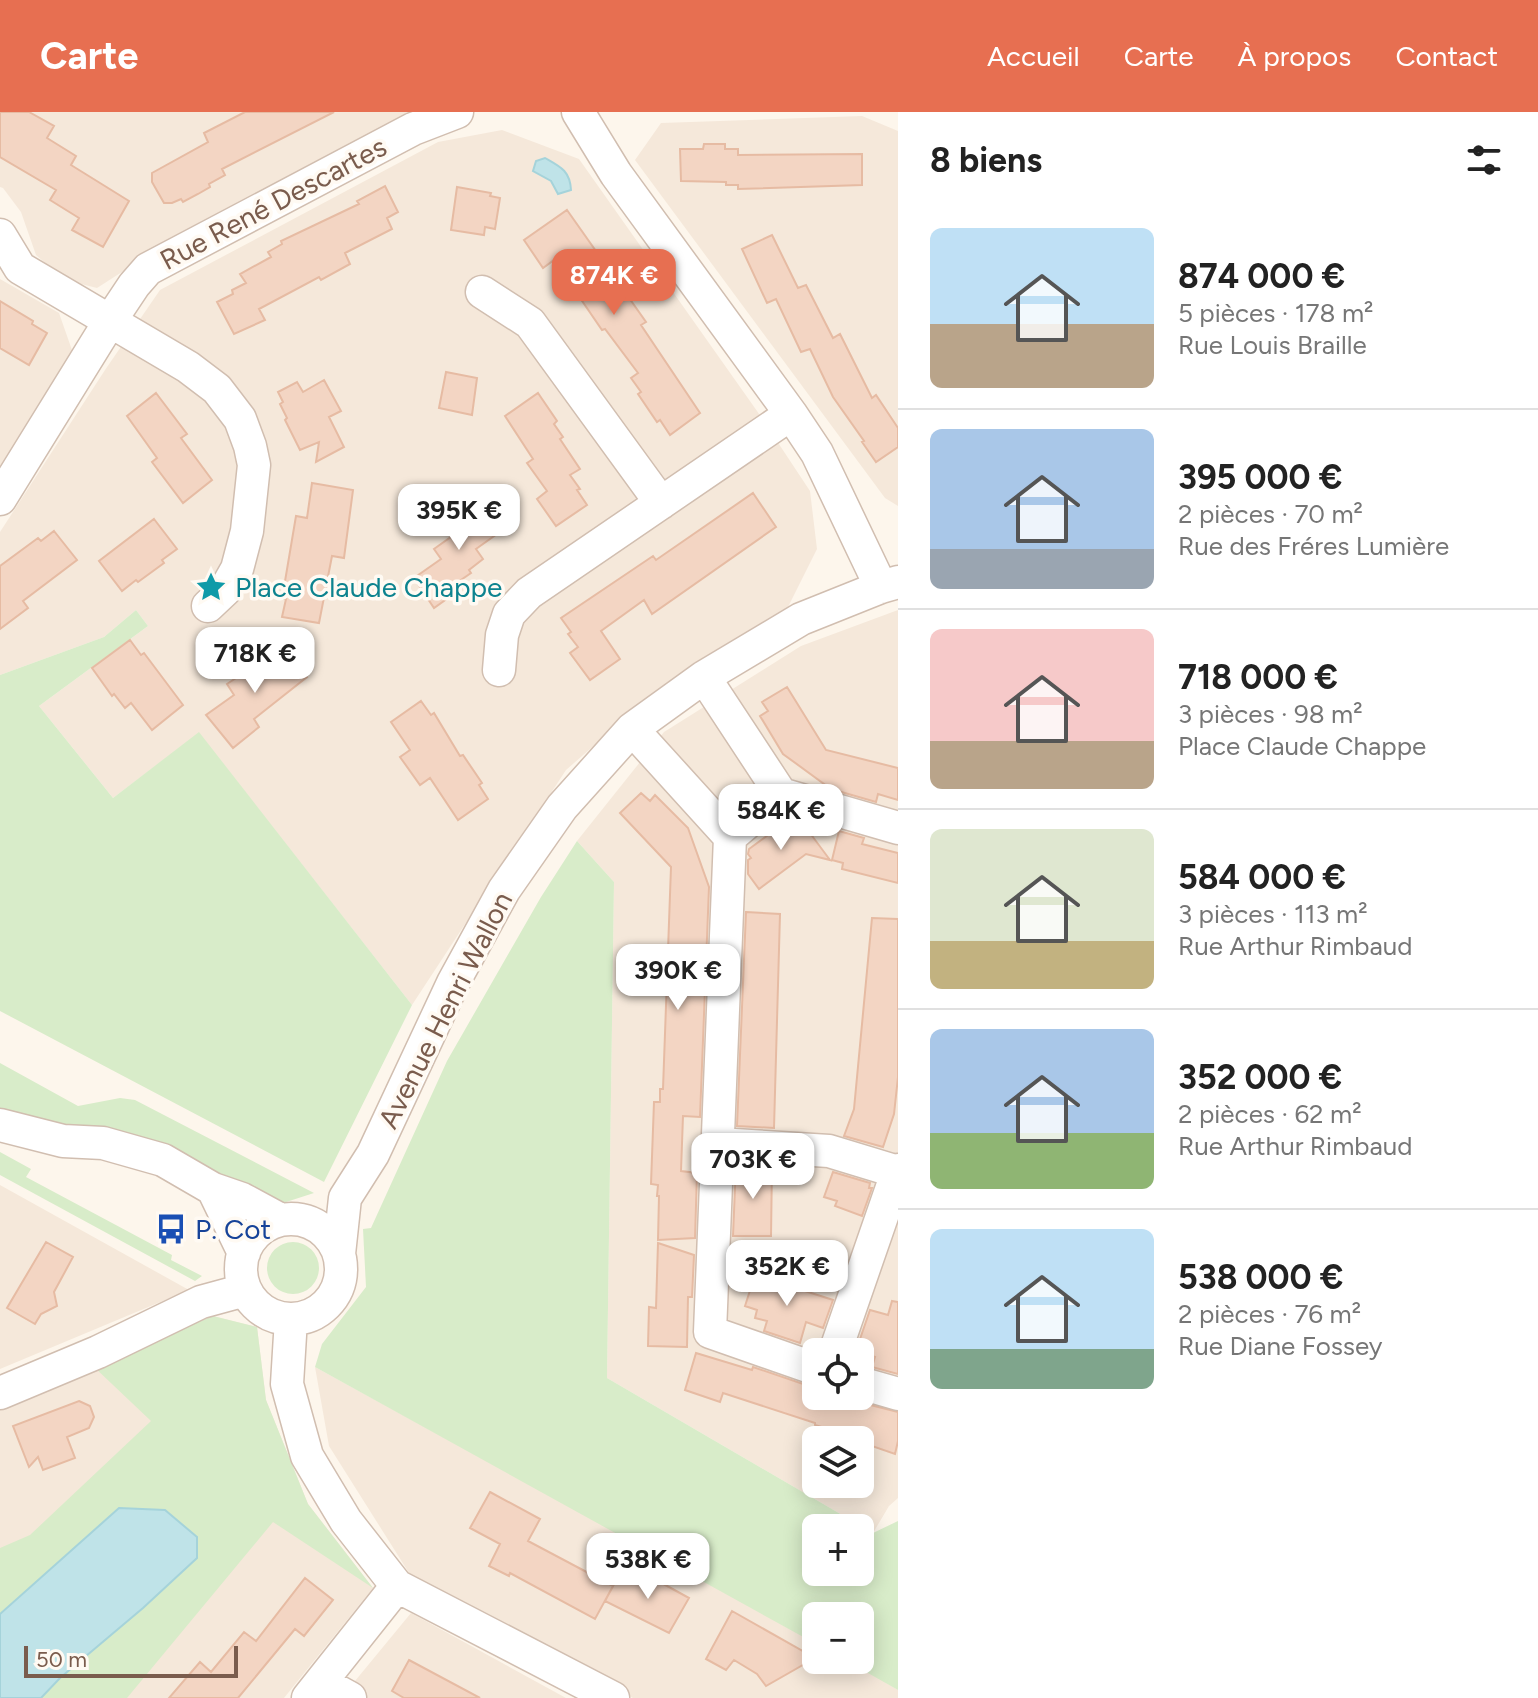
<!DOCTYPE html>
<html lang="fr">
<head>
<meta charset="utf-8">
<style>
  :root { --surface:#fff; --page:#f2f2f2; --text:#222; --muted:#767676; --line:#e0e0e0; --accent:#e76f51 }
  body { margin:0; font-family:Figtree,sans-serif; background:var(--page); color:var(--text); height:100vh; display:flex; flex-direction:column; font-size:30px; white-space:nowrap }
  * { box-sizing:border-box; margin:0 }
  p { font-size:26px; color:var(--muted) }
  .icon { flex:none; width:44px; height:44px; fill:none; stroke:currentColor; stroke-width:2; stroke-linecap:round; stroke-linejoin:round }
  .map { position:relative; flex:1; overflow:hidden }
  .sheet { display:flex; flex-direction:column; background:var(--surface); width:640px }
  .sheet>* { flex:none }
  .buttons { position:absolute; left:802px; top:1226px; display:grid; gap:16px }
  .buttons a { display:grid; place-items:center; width:72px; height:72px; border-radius:12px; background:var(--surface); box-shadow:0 4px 20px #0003; font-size:40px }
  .scale { position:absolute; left:24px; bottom:20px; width:214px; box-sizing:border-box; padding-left:8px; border:4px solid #7a5c4d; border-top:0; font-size:22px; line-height:28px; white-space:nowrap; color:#7a5c4d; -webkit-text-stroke:6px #fffaf3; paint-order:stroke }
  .price { position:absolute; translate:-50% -68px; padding:0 18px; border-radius:16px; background:#fff; color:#222; font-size:26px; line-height:52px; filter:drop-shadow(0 2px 4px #0008) }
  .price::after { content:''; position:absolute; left:50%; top:48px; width:24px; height:18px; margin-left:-12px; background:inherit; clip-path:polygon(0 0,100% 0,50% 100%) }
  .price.current { background:var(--accent); color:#fff }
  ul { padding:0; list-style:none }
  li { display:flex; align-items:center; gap:24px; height:200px; padding:0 32px }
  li+li { border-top:2px solid var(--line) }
  li span { display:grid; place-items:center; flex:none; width:224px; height:160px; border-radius:12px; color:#555 }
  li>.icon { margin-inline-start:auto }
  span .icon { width:96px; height:96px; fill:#fffc; stroke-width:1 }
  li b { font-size:34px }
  h2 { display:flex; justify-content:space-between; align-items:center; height:96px; padding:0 32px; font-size:34px }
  header { display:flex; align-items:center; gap:48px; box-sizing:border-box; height:112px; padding:0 40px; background:var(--accent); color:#fff }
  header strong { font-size:38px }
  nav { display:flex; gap:44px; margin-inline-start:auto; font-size:28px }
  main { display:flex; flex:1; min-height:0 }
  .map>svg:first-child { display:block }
  .residential { fill:#f5e8da; fill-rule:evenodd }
  .green { fill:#d8ecc9; fill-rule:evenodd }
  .water { fill:#bfe3e8; stroke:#a5d3da; stroke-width:2 }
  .building { fill:#f3d5c3; stroke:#e6bba3; stroke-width:2 }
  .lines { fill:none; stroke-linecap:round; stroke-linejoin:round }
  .minor-casing { stroke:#d1beb0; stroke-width:35 }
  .minor { stroke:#fff; stroke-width:32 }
  .labels { text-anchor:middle; stroke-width:7; stroke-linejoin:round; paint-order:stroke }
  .street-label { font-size:28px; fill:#7a5c4d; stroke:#fffaf3 }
  .culture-label { font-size:28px; fill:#0d838f; stroke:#fffaf3; text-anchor:start }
  .transit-label { font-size:28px; fill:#164399; stroke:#fffaf3; text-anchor:start }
</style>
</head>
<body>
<header>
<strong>Carte</strong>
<nav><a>Accueil</a><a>Carte</a><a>À propos</a><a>Contact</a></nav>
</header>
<main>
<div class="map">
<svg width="898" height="1586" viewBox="0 0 898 1586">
  <rect width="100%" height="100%" fill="#fdf6ec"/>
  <!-- residential -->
  <path class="residential" d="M0,0H411L189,117L97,176L65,168L36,143L21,100L3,76L0,75Z
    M862,4L898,19V394L885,386L635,48L661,11Z
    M502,18L579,47L757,299L810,379L817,437L787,497L661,575L566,658L412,893L199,621L113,686L39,594L148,514L136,498L104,525L0,563V420L105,258L160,178L438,30Z
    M0,167L59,201L73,241L0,365Z
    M898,498V1386L889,1394L873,1421L607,1266L614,770L577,729L664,620L801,534ZM816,1240H860V1284H816ZM816,1328H860V1372H816Z
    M0,1073L189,1178L0,1257Z
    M213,1204L257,1215L266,1288L308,1392L373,1476L284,1586H0V1294Z
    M315,1255L816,1529V1548H849L898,1578V1586H633L416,1472L329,1334Z
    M411,1501L566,1586H341Z"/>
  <!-- green -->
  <path class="green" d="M136,498L148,514L39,594L113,686L199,620L412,893L324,1070L0,899V563L104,525Z
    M577,729L614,770L607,1266L873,1421L898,1409V1578L845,1548H860V1504H816V1532L315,1255L322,1232L366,1175L363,1117L371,1116L447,949L541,785ZM860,1416V1460H816V1416Z
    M0,951L78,994L120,986L135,988L314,1081L283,1091L123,1023L40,1014L0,999Z
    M0,1040L31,1057L26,1065L172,1143L171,1148L202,1164L195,1169L0,1063Z
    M267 1156a26 26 0 1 1 52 0a26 26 0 1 1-52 0Z
    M213,1204L257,1215L266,1288L308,1392L373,1476L273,1410L127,1586H0V1436L30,1423L151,1309L93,1254Z"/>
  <!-- water -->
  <path class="water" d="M545,46C561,55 570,59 571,78L558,82L551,69L533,59L536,49Z
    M119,1396L165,1398L197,1425V1446L143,1496L60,1566L41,1586H0V1502Z"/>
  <!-- building -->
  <path class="building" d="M0,0H29L54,14L47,26L76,44L71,53L129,89L103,135L72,118L79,106L50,88L56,78L0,45Z
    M245,0H334L222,57L225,63L209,72L210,75L198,82L183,90L181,87L172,91H164L152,70V61L208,30L204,21Z
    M704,32H725V37H738V43L862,42V73L738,77V73H726V70L681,69L680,37H703Z
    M385,74L398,100L387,106L392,117L345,141L350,152L321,168L319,165L259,197L265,208L234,222L217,190L233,182L232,178L246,171L240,162L271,145L268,140L282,132L281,129L359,92L357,89Z
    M457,75L491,81L490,84L500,86L495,117L485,115L484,123L451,118Z
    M567,98L646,210L641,213L700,301L670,323L660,308L657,310L638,282L641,280L631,266L638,261L605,217L602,218L554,148L543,156L524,128Z
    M772,123L798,176L806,173L833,226L840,222L872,286L876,283L898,316V335L876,350L862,330L864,329L833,285L810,237L801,240L776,187L767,191L742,137Z
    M0,189L33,209L32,212L47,221L29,253L0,236Z
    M446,260L477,266L472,303L439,296Z
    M324,268L341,299L329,305L344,335L316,350L319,330L300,338L285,308L287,306L280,292L283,290L278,280L297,270L303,280Z
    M156,281L187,322L181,326L212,368L183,391L152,350L157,346L127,304Z
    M538,281L557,309L554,312L563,325L560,327L580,357L570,363L580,377L577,378L587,393L556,414L537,387L547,379L527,351L533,347L505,304Z
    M312,371L353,378L344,446L332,444L319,511L282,505L286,487H282L296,404L307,406Z
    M753,381L776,415L652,502L644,488L601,519L620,547L590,568L570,541L578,535L568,522L571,520L561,506L653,444L656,448Z
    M481,384L504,417L476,437L483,447L469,458L471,461L458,470L462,476L434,496L414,466L441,447L434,437L462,417L453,404Z
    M154,407L177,437L162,448L164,451L138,470L136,468L122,479L99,449Z
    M54,419L77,448L23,489L28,496L0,517V454L38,426L41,429Z
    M130,528L141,543L144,541L183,593L152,618L131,591L125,596L114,582L112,584L92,556Z
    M283,535L307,565L254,607L259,615L233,636L206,603L234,583L227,572Z
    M787,575L826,638L898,656V688L878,682L876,690L831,677L783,642L760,604L768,599L762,590Z
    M421,589L431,603L434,601L460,644L463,643L482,671L479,673L488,687L458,708L430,666L420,673L400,645L410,638L391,610Z
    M641,681L650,689L655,683L688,716L709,775L700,1005L683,1004L681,1059L697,1061L695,1126L658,1128L659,1084H657L658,1073L651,1072L654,990H660V977H663L671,755L620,701Z
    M801,709L830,748L806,742L759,777L748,762V748L751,746L748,742L749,737L786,710L791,716Z
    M839,719L864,726L862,732L898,741V771L842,757L843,751L832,748Z
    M746,800L780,802L774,1016L737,1014Z
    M872,806L898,807V965L894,1002L883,1035L844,1024L854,997Z
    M736,1052L772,1054L771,1124H733Z
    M833,1060L870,1071L869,1076H872L862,1104L835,1094L837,1089L824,1085Z
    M46,1130L73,1145L54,1180L57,1194L41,1202L35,1212L7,1196Z
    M658,1131L694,1143L692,1185H688L687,1235L648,1234L649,1195L656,1196Z
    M755,1163L833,1188L823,1216L806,1210L800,1231L764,1219L767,1209L755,1206L757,1198L745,1194Z
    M892,1189L898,1190V1262L872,1255L875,1245L865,1242L869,1230L860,1227L870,1198L888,1203Z
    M696,1241L752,1258L753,1255L812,1275L816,1277V1284H846L855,1289L898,1300V1329L895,1342L863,1331L864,1328L815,1313V1311L723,1281L720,1290L685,1278Z
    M79,1289L90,1294L94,1305L89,1316L67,1325L75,1346L43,1358L38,1345L29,1355L13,1314Z
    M490,1380L540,1407L528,1429L613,1474L595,1507L510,1461L509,1464L489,1454L500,1432L470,1416Z
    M638,1458L689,1486L669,1521L605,1489L618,1465L631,1472Z
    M305,1466L333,1488L304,1524L295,1517L238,1586H169L200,1550L211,1560L244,1520L256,1529Z
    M732,1499L815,1546L766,1574L757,1562L734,1548L726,1558L706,1547Z
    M409,1548L480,1586H404L392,1579Z"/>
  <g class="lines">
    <!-- minor casing -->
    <g class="minor-casing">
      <path id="minor" d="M578,0L616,62L791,302L817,341L881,475
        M0,123L20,156L188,255L217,277L240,307L250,334L254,353L247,419L237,457L225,478L208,494
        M482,180L530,211L661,391
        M0,387L110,209L134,173L148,157L413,17L457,0
        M499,558L502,523L509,502L529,481L791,302
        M704,565L781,682L898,716
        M632,617L730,725L710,1220L816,1257
        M730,725L781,682
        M0,1013L63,1029L103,1031L163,1048L213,1077L242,1087L281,1108
        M718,1032L829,1039L898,1060
        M213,1077L244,1141
        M241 1157a50 50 0 1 1 100 0a50 50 0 1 1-100 0Z
        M339,1142L345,1086L373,1042L453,871L504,778L562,695L632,617L704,565L801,507L881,475L898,470
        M291,1207L287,1272L307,1344L346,1409L397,1474L613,1586
        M835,1240L898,1058
        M860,1271L898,1282
        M0,1281L98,1240L201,1190L234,1181L244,1176
        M321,1570L350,1586
        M308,1586L397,1474"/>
    </g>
    <!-- minor -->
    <use href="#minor" class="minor"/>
  </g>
  <!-- icons -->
  <defs>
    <g id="sight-bare" transform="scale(2.4)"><path d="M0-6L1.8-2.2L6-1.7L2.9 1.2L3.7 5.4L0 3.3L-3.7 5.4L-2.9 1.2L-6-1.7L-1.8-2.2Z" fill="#0f9aa8" stroke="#fffaf3" stroke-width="2.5" paint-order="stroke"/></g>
    <g id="bus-bare" transform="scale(2.4)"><path d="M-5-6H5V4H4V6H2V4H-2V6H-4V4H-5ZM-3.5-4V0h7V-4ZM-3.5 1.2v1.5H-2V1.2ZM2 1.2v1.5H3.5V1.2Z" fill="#1a4fb4" stroke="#fffaf3" stroke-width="2.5" paint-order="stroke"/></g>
  </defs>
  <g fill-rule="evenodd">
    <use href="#sight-bare" x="211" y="475"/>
    <use href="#bus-bare" x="171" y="1117"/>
  </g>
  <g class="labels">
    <!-- street labels -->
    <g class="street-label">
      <text transform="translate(273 91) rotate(-28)" y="10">Rue René Descartes</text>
      <text transform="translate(445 898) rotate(-63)" y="10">Avenue Henri Wallon</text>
    </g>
    <!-- culture labels -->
    <g class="culture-label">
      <text x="235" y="485">Place Claude Chappe</text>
    </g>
    <!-- transit labels -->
    <g class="transit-label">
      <text x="195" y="1127">P. Cot</text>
    </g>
  </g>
</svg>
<div class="buttons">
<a><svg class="icon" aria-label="locate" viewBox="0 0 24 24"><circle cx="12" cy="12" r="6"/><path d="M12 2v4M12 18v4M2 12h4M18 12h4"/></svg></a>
<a><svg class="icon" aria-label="layers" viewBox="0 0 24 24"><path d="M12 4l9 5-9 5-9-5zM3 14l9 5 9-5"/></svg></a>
<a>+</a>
<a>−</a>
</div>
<div class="scale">50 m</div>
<b class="price current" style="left:614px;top:205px">874K €</b>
<b class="price" style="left:459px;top:440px">395K €</b>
<b class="price" style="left:255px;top:583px">718K €</b>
<b class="price" style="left:781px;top:740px">584K €</b>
<b class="price" style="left:678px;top:900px">390K €</b>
<b class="price" style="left:753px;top:1089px">703K €</b>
<b class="price" style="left:787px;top:1196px">352K €</b>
<b class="price" style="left:648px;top:1489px">538K €</b>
</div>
<section class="sheet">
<h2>8 biens<svg class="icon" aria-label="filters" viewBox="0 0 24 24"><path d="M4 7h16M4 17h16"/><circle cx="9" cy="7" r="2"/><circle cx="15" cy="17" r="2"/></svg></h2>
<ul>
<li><span style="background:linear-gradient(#bfe0f5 60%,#b9a48a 0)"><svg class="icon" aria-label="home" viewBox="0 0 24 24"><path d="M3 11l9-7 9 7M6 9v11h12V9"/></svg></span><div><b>874 000 €</b><p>5 pièces · 178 m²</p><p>Rue Louis Braille</p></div></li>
<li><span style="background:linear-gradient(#a9c7e8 75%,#9aa5b1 0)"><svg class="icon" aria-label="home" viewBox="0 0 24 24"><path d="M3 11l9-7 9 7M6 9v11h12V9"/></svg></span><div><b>395 000 €</b><p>2 pièces · 70 m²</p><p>Rue des Fréres Lumière</p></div></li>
<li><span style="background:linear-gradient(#f6c9c9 70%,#b9a48a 0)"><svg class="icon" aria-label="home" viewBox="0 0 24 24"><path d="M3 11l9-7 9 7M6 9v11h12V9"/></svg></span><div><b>718 000 €</b><p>3 pièces · 98 m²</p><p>Place Claude Chappe</p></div></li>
<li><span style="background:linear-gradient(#dfe7d0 70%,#c2b280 0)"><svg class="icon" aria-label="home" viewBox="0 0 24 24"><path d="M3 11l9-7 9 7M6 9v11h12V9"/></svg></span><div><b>584 000 €</b><p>3 pièces · 113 m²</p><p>Rue Arthur Rimbaud</p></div></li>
<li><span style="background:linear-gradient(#a9c7e8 65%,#8fb573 0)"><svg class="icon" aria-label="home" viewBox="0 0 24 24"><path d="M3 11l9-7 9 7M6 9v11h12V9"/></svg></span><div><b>352 000 €</b><p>2 pièces · 62 m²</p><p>Rue Arthur Rimbaud</p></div></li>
<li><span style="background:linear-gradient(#bfe0f5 75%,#7fa58c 0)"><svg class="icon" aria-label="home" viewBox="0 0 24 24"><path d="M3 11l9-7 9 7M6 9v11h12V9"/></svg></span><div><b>538 000 €</b><p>2 pièces · 76 m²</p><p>Rue Diane Fossey</p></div></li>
</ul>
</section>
</main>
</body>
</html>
